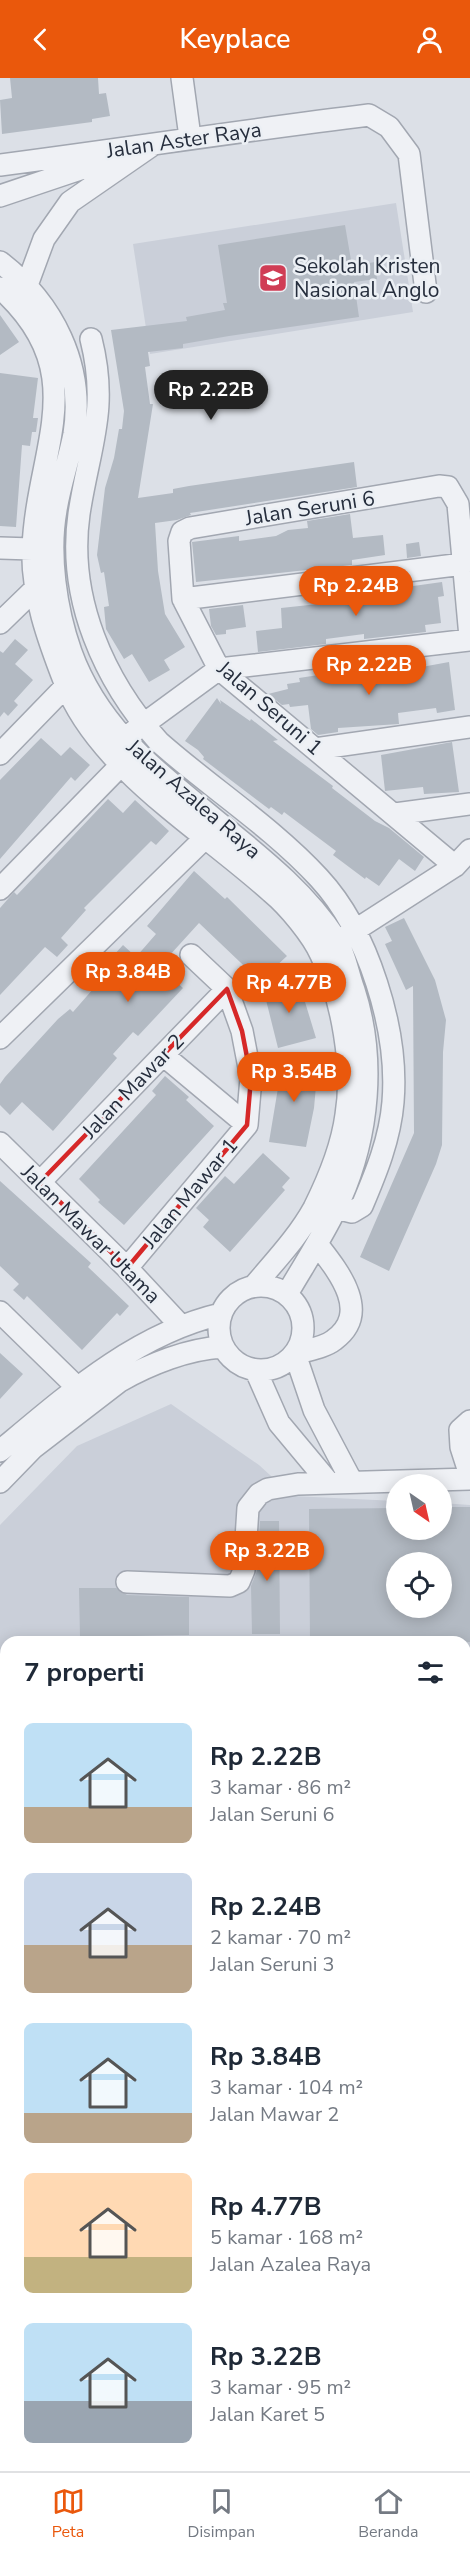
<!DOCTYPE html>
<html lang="id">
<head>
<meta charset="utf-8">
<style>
  :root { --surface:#fff; --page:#f6f6f7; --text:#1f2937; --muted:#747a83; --line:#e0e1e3; --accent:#ea580c }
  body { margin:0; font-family:"Nunito Sans",sans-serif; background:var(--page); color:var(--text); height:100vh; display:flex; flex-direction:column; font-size:22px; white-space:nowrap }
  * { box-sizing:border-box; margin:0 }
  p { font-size:20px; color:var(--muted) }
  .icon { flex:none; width:33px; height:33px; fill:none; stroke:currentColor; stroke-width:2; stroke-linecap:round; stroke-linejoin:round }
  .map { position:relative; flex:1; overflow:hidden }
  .drawer { position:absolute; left:0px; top:1558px; width:471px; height:836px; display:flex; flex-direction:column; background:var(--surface); border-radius:18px 18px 0 0; box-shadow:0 3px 15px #0003 }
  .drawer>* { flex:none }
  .needle { width:39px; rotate:146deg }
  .fabs { position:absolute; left:386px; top:1396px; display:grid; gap:12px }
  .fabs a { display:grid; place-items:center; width:66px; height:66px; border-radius:50%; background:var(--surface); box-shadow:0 3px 15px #0003; font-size:30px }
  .price { position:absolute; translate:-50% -51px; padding:0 14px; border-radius:21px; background:var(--accent); color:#fff; font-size:20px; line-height:39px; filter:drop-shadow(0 2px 3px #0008) }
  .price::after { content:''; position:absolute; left:50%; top:36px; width:18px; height:14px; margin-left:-9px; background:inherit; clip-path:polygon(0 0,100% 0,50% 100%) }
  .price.selected { background:#222; color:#fff }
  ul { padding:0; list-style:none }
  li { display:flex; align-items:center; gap:18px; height:150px; padding:0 24px }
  li span { display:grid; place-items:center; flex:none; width:168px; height:120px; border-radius:9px; color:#555 }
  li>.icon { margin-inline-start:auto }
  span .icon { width:72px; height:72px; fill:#fffc; stroke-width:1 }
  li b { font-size:26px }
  h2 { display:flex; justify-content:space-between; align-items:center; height:72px; padding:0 24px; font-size:26px }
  header { display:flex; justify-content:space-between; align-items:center; height:78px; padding:0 24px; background:var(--accent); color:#fff; font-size:27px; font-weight:600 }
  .tab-bar { display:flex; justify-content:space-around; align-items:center; height:84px; border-top:2px solid var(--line); background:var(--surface); font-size:16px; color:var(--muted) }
  .tab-bar a { display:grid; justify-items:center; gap:3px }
  .tab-bar .selected { color:var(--accent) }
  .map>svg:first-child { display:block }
  .built { fill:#cacfd9; fill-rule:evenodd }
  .building { fill:#b3bac3; fill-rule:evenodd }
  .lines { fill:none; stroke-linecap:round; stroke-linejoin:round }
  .minor-casing { stroke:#a2a7b1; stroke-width:24 }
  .minor { stroke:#eff1f5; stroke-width:21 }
  .marked { fill:none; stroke:#d62828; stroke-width:4.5; stroke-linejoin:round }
  .labels { text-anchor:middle; stroke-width:5; stroke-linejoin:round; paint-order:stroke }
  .street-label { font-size:21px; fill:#262e3d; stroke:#ebeff4 }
  .poi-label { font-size:21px; fill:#262e3d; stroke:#ebeff4; text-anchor:start }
</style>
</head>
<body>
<header><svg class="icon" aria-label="back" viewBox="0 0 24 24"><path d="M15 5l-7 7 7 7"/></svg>Keyplace<svg class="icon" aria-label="person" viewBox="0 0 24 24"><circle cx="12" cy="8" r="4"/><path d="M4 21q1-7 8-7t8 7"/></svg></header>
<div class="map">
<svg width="470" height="2393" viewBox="0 0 470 2393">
  <rect width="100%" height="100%" fill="#dce0e7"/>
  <!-- built -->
  <path class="built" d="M396,125L413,234L150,276L133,166Z
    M171,1326L259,1387L293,1418L396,1423V1452H441V1425L470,1427V2393H0V1447L77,1368ZM396,1485H441V1530H396ZM6,1564H465V2388H6Z"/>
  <!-- building -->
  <path class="building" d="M10,0H98L99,16L106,15L110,38L92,41V44L2,56L0,22L12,20Z
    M345,147L352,188L375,184L377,201L354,204L359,239L229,258L183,266V270L148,274L150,288L145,289L150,326H153L138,420L173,415V411L189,408L354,384L357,409L190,435L191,437L177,442L155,445L158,493L165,536L185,569L164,582L170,592L149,604L132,576L124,581L106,551L104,529L109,528L104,494L101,495L97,477L105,410L114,380L119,351H122L124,333L111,252L187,243L186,239L225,232L223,225H227L218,167Z
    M0,237L19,264L0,277Z
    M0,295L38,300L33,340H38L36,354H32L30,368L22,367L16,449L0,448Z
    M350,436L353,460L383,457L385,477L352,482V487L196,504L192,464L239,458V463L276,458L288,452L308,450L307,443Z
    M419,464L421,478L407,480L406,466Z
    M442,504L444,518L438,519L441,545L425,547L426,554L364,561V556L326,561V566L258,574L256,553L282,550L281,530L337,524L336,515L355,512L356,516Z
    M243,527L246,549L226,552V556L216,557L211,548L209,531Z
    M15,561L28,572L15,586L33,602L14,623L18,627L8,638L4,634L0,639V573L3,575Z
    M449,584L455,632L437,635L436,630L398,635L399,646L338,650V654L318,657L311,651L308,627L290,629L289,626L282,627L268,616L288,611L287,606L300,604L299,600L377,588L378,597Z
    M217,620L221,626L220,622L250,643L251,641L278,662L273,663L333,708L332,710L375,743L389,750L424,779L415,793L399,781L379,808L366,799L365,801L333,777L336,773L284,734L282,737L271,729L269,731L203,681L204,679L198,672L185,663Z
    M41,660L61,678L70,669L90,687L75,703L71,699L0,781V702Z
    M452,664L459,714L424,716L423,709L385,713L381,677Z
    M108,721L123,735L135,722L169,753L156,767L151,763L84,830L86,832L61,860L68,867L57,879L45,869L0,917V830L14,814L17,817Z
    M194,793L225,821L227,819L287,878L260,903L199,845L159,889L183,910L138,958L133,954L113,976L117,980L53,1053L22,1024L10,1037L0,1027V1006L5,999L58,941L70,931L73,934L107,895L117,881L113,878L123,867L136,879L156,856L147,848Z
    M404,840L435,902L446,942L443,974L442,1067L436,1086L389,1193L360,1179L414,1055L413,908L406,912L385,866L392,863L385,849Z
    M298,901L316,960L278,970L263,910Z
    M283,980L318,986L314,1030L306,1069L269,1064Z
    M165,998L189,1019L186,1022L214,1048L124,1147L98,1124L100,1122L79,1101L156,1017L152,1013Z
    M263,1075L290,1100L282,1109L285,1112L230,1174L203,1149L209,1142L196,1130L225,1098L234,1106Z
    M0,1103L91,1185L88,1189L129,1228L120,1238L117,1235L82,1272L27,1218L24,1222L13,1212L19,1206L0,1188Z
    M0,1275L23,1296L0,1321Z
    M441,1429H470V1564H310L309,1431L396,1430V1452H441ZM396,1485H441V1530H396Z
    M260,1443H279L280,1556H252L251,1508L257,1493Z
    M79,1510H116L127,1517L189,1519V1557L80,1559Z"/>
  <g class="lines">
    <!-- minor casing -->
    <g class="minor-casing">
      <path id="minor" d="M182,0L190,59
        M0,87C123,71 246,52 369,37L389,49L409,76L426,214
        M0,118L110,81
        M0,184C53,225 85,287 74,356C69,382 60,406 56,432C48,476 56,532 71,574C98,649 154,691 213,740C258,777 304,812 336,861C345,875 348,896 354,912C376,980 369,1057 340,1122C325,1155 305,1185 287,1216
        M27,207L44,161L70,124L151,68
        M0,210C95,295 37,368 33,470C31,515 49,564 65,605C98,691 204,753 271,814C288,828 312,857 321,877C342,921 354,989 346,1037C342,1067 328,1102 314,1130C298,1159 275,1183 254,1208
        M91,261C109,332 89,369 79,436C67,520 104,603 159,664C211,710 272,749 319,800C368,853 399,952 393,1024C390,1061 376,1095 362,1128L352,1134L336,1130
        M0,470L32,471
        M183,521L463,486
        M0,545L37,509
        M133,654L219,591L470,562
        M315,671L470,649
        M0,676L66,608
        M395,736L470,726
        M455,788L219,591L183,521L179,463L182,454L190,450L439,408L448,409L458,426L470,559
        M0,811L121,687
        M343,860L455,788L470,772
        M0,960L206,759
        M163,977L247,1047
        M0,1065L127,1190L181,1248
        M40,1104L227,911
        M317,1166C338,1193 372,1234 334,1262C324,1270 306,1272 295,1276L314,1332L352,1404
        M127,1190L247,1047L251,1000L242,953L227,911L191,877
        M219 1250a42 42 0 1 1 84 0a42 42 0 1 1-84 0Z
        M0,1234L85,1317
        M256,1293L279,1345L329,1405
        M470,1343L460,1352L461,1369L470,1397
        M0,1373C66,1318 135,1256 221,1236
        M0,1404L33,1370L120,1303C150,1286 188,1271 222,1269
        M127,1504L230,1508L239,1504L244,1492L248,1430L259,1416L268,1411L298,1406L470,1401
        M465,1810H470
        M465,2205H470
        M0,2210H6"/>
    </g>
    <!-- minor -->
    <use href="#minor" class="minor"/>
  </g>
  <!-- marked area -->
  <path class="marked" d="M227,911L242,953L251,1000L247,1047L127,1190L40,1104Z"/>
  <!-- icons -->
  <defs>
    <g id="school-square" transform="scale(1.5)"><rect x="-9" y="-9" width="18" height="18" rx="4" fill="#d03d55" stroke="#ebeff4"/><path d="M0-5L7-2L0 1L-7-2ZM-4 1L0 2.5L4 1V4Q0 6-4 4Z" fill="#fff"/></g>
  </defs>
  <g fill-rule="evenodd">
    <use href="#school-square" x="273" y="200"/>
  </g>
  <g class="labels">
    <!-- street labels -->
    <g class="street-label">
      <text transform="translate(184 62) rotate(-8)" y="7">Jalan Aster Raya</text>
      <text transform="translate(310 430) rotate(-9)" y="7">Jalan Seruni 6</text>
      <text transform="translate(270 630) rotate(41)" y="7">Jalan Seruni 1</text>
      <text transform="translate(194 721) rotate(41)" y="7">Jalan Azalea Raya</text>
      <text transform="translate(133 1008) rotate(-46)" y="7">Jalan Mawar 2</text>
      <text transform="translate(190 1115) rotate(-50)" y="7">Jalan Mawar 1</text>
      <text transform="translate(91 1156) rotate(45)" y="7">Jalan Mawar Utama</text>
    </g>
    <!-- poi labels -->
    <g class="poi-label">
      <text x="294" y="195">Sekolah Kristen<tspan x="294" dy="24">Nasional Anglo</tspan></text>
    </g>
  </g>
</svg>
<div class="fabs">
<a><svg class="needle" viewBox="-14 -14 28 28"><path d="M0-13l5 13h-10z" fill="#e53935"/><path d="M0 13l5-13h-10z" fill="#747a83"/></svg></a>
<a><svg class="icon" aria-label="locate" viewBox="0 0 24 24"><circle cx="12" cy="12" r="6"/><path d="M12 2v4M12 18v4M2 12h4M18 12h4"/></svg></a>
</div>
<b class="price selected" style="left:211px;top:343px">Rp 2.22B</b>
<b class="price" style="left:356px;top:539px">Rp 2.24B</b>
<b class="price" style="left:369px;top:618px">Rp 2.22B</b>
<b class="price" style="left:128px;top:925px">Rp 3.84B</b>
<b class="price" style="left:289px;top:936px">Rp 4.77B</b>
<b class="price" style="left:294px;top:1025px">Rp 3.54B</b>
<b class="price" style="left:267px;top:1504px">Rp 3.22B</b>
<section class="drawer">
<h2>7 properti<svg class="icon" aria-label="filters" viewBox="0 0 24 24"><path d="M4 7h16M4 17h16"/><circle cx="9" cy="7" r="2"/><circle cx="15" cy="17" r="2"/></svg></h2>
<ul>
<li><span style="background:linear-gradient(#bfe0f5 70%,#b9a48a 0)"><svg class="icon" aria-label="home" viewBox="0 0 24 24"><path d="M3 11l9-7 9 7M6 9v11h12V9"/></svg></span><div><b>Rp 2.22B</b><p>3 kamar · 86 m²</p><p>Jalan Seruni 6</p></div></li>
<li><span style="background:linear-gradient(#c9d6e8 60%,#b9a48a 0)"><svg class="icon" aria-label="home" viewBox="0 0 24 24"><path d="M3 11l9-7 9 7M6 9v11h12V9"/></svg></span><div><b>Rp 2.24B</b><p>2 kamar · 70 m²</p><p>Jalan Seruni 3</p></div></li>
<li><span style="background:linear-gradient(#bfe0f5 75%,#b9a48a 0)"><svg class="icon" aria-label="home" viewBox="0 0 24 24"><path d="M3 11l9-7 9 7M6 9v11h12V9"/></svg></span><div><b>Rp 3.84B</b><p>3 kamar · 104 m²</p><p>Jalan Mawar 2</p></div></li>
<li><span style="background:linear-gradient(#ffd9b3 70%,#c2b280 0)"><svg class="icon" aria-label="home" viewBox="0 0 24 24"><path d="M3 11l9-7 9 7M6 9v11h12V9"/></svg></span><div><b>Rp 4.77B</b><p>5 kamar · 168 m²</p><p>Jalan Azalea Raya</p></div></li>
<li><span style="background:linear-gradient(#bfe0f5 65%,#9aa5b1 0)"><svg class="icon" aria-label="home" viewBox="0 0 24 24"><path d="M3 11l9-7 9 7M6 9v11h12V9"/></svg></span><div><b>Rp 3.22B</b><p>3 kamar · 95 m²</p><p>Jalan Karet 5</p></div></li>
</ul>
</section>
</div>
<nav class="tab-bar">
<a class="selected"><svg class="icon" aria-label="map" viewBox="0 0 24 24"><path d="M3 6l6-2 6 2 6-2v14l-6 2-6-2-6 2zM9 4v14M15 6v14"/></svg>Peta</a>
<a><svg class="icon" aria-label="saved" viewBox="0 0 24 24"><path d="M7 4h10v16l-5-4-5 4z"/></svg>Disimpan</a>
<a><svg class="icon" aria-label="home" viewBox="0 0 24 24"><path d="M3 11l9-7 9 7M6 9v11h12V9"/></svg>Beranda</a>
</nav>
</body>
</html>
